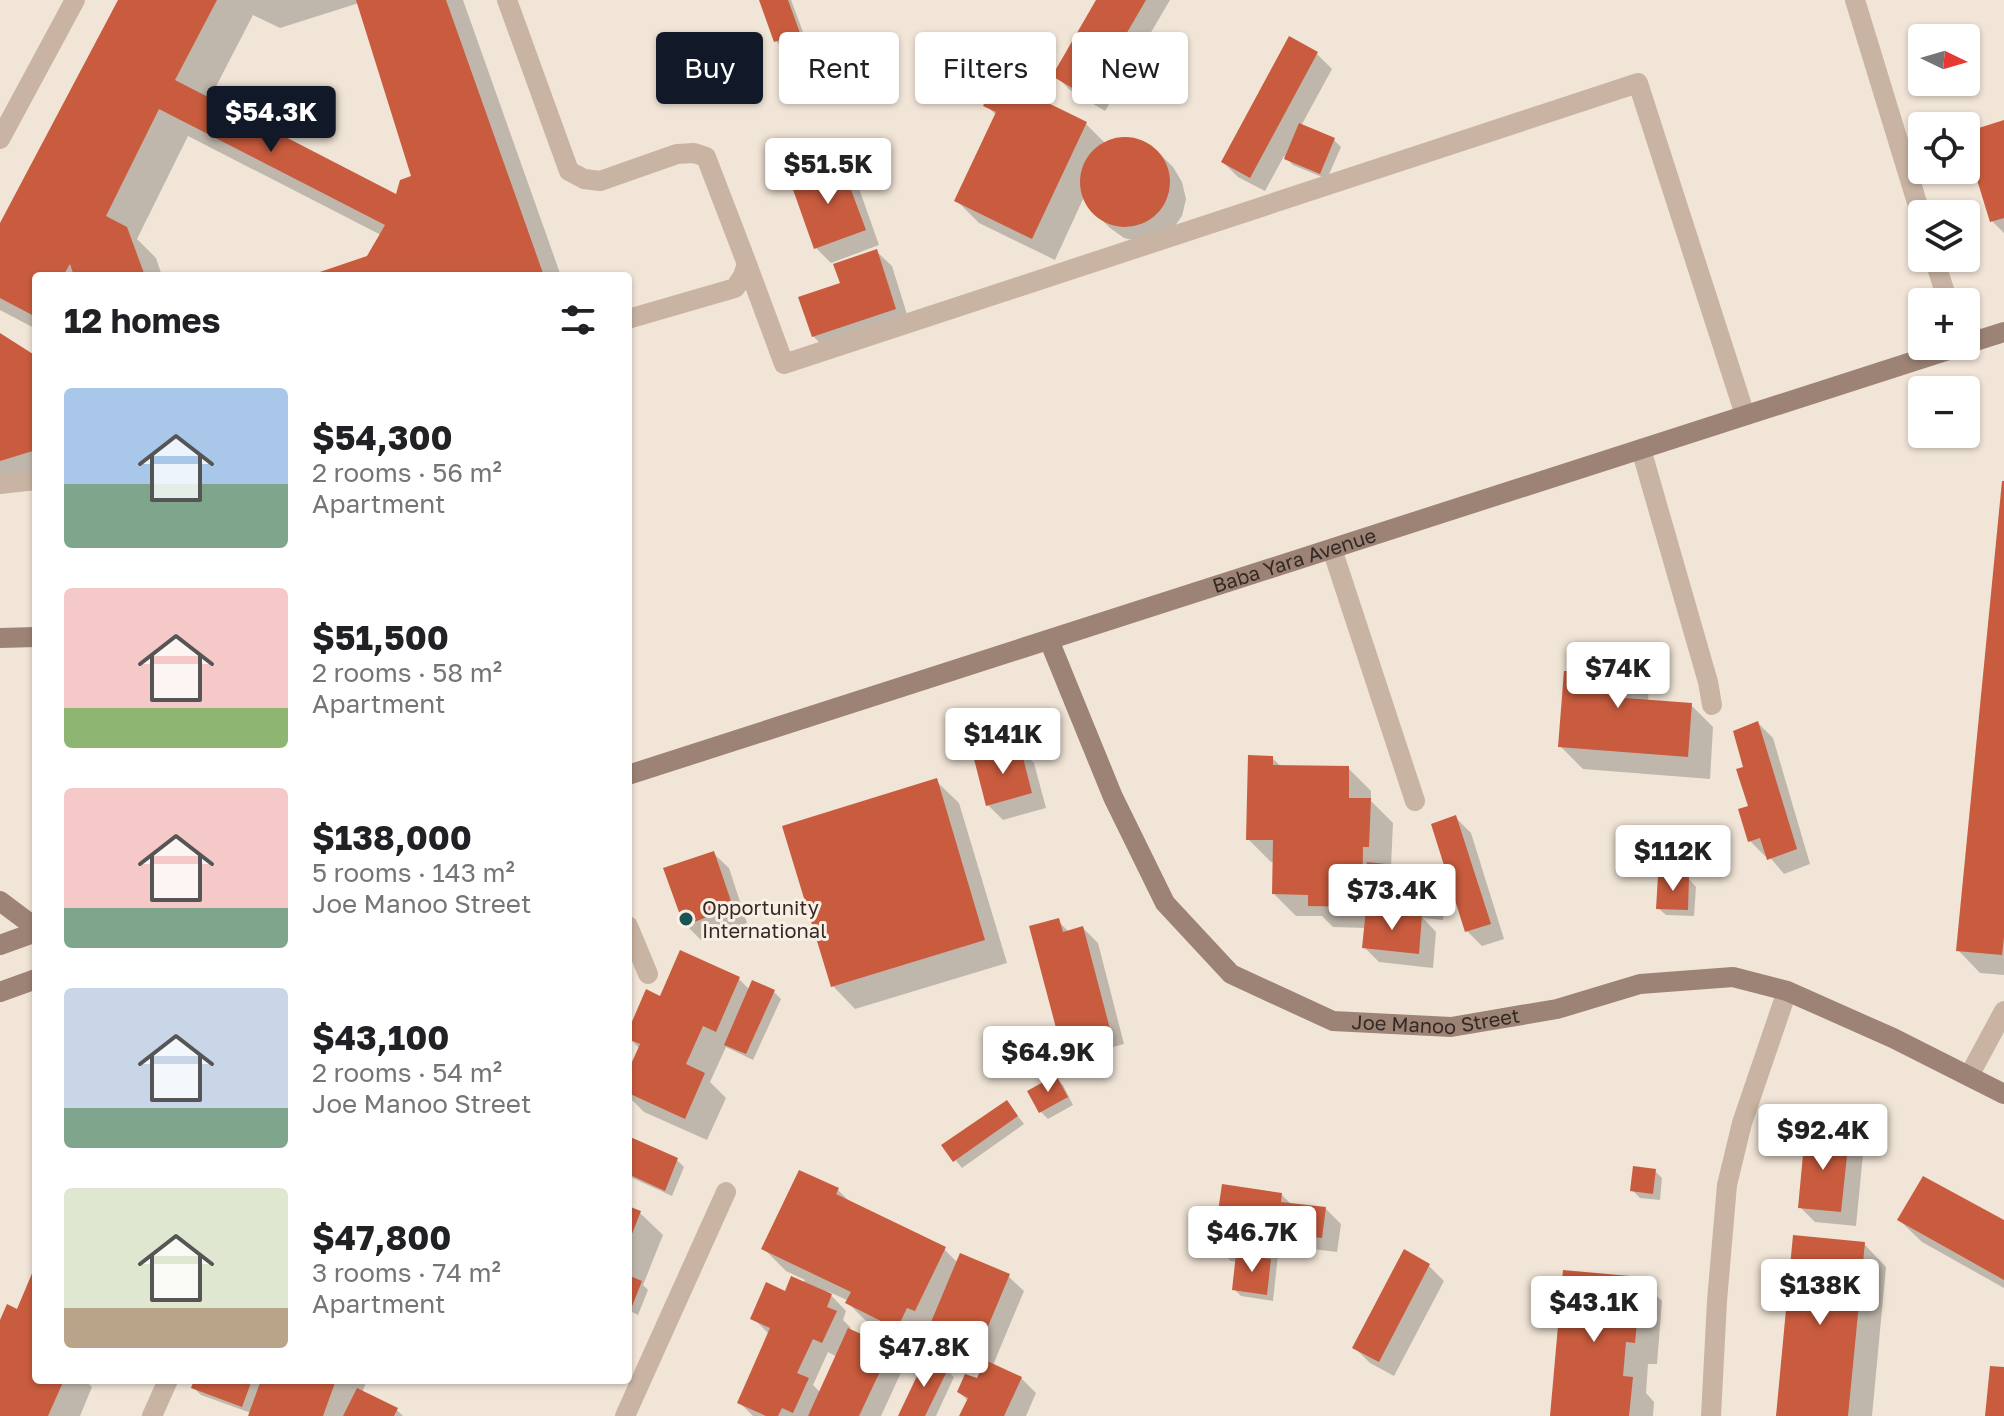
<!DOCTYPE html>
<html lang="en">
<head>
<meta charset="utf-8">
<style>
  :root { --surface:#fff; --page:#f6f6f6; --text:#202124; --muted:#757577; --accent:#111827 }
  body { margin:0; font-family:"Golos Text",sans-serif; background:var(--page); color:var(--text); height:100vh; display:flex; flex-direction:column; font-size:30px; white-space:nowrap }
  * { box-sizing:border-box; margin:0 }
  p { font-size:26px; color:var(--muted) }
  .icon { flex:none; width:44px; height:44px; fill:none; stroke:currentColor; stroke-width:2; stroke-linecap:round; stroke-linejoin:round }
  .map { position:relative; flex:1; overflow:hidden }
  .panel { position:absolute; left:32px; top:272px; width:600px; height:1112px; display:flex; flex-direction:column; background:var(--surface); border-radius:8px; box-shadow:0 2px 6px #0004 }
  .panel>* { flex:none }
  .hud { position:absolute; left:656px; top:32px; width:760px; height:72px; display:flex; gap:16px }
  .needle { width:52px; rotate:95deg }
  .buttons { position:absolute; left:1908px; top:24px; display:grid; gap:16px }
  .buttons a { display:grid; place-items:center; width:72px; height:72px; border-radius:8px; background:var(--surface); box-shadow:0 2px 6px #0004; font-size:40px }
  .price { position:absolute; translate:-50% -68px; padding:0 18px; border-radius:8px; background:#fff; color:#222; font-size:26px; line-height:52px; filter:drop-shadow(0 2px 4px #0008) }
  .price::after { content:''; position:absolute; left:50%; top:48px; width:24px; height:18px; margin-left:-12px; background:inherit; clip-path:polygon(0 0,100% 0,50% 100%) }
  .price.active { background:var(--accent); color:#fff }
  ul { padding:0; list-style:none }
  li { display:flex; align-items:center; gap:24px; height:200px; padding:0 32px }
  li span { display:grid; place-items:center; flex:none; width:224px; height:160px; border-radius:8px; color:#555 }
  li>.icon { margin-inline-start:auto }
  span .icon { width:96px; height:96px; fill:#fffc; stroke-width:1 }
  li b { font-size:34px }
  h2 { display:flex; justify-content:space-between; align-items:center; height:96px; padding:0 32px; font-size:34px }
  .tag { padding:0 28px; border-radius:8px; background:var(--surface); box-shadow:0 2px 6px #0004; font-size:28px; line-height:72px }
  .tag.active { background:var(--accent); color:#fff }
  .map>svg:first-child { display:block }
  .shadow { fill:#0003; fill-rule:evenodd }
  .building { fill:#c95c3e }
  .lines { fill:none; stroke-linecap:round; stroke-linejoin:round }
  .lane { stroke:#c9b4a3; stroke-width:20 }
  .street { stroke:#c9b4a3; stroke-width:20 }
  .secondary { stroke:#9d8375; stroke-width:20 }
  .poi-dot { fill:#1a5456; stroke:#f9efe4; stroke-width:3 }
  .labels { text-anchor:middle; stroke-width:6; stroke-linejoin:round; paint-order:stroke }
  .street-label { font-size:20px; fill:#342a25; stroke:#f9efe4 }
  .poi-label { font-size:20px; fill:#342a25; stroke:#f9efe4; text-anchor:start }
</style>
</head>
<body>
<div class="map">
<svg width="2004" height="1416" viewBox="0 0 2004 1416">
  <rect width="100%" height="100%" fill="#f1e5d7"/>
  <!-- shadow -->
  <path class="shadow" d="M120,0H463L561,276H312L368,257L381,235L188,136L137,239L156,258L162,276H36V329L0,310V227ZM359,3L414,178L397,197L209,100L253,15L280,28Z
    M761,0H791L806,40L783,48L776,41Z
    M1099,0H1170L1105,111L1070,90L1055,75Z
    M1317,54L1332,69L1301,126L1334,140L1341,147L1327,179L1293,165L1284,156L1265,191L1238,177L1223,162Z
    M986,105L1086,124L1105,143L1110,140L1126,138L1143,141L1157,151L1173,167L1182,182L1186,199L1182,216L1172,230L1141,242L1124,238L1110,228L1094,212L1084,197L1055,260L979,223L956,200L997,116Z
    M2004,122V233L1992,221L1966,138V134Z
    M841,165L856,180L879,245L831,263L816,248Z
    M876,251L892,266L910,324L828,351L813,336L843,285Z
    M0,335L36,358V479L0,481Z
    M2004,480V975L1980,973L1958,950Z
    M1628,649L1650,672L1648,701L1691,705L1713,727L1710,779L1583,769L1560,746L1581,673Z
    M1758,723L1773,738L1810,864L1784,874L1768,855L1765,856L1750,841V807L1746,768Z
    M1019,748L1034,763L1046,808L1003,820L988,805Z
    M1272,758L1282,767L1348,768L1371,791V801L1393,823L1391,867L1431,871L1446,886L1443,920L1423,918L1436,932L1433,968L1379,962L1364,947L1366,928L1333,927L1322,916H1296L1274,894V862H1271L1248,839Z
    M936,781L959,803L1007,963L855,1009L833,986Z
    M1455,817L1471,833L1504,939L1482,946L1467,931Z
    M713,853L729,868L747,923L701,940L686,925Z
    M1689,879L1696,887L1694,916L1666,915L1658,908Z
    M1058,921L1069,932L1083,928L1098,943L1124,1044L1077,1057L1062,1042Z
    M681,953L739,979L750,990L773,991L781,999L753,1060L726,1047L710,1082L726,1098L707,1140L644,1112L628,1096V1075L640,1049L628,1037L661,998Z
    M1055,1078L1063,1085L1073,1105L1048,1119L1040,1111Z
    M1007,1102L1024,1124L962,1168L944,1146Z
    M1848,1138L1863,1154L1856,1226L1815,1222L1800,1207Z
    M628,1139L677,1160L684,1167L672,1196L628,1176Z
    M1655,1171L1662,1178L1660,1200L1640,1198L1632,1190Z
    M838,1190L851,1203L944,1249L958,1263L1008,1276L1024,1291L993,1365L1021,1378L1036,1393L1026,1416H962L968,1401L959,1392L978,1381L985,1366L944,1349L928,1333L920,1350L870,1325L848,1303L849,1301L827,1291L846,1311L843,1320L851,1328L849,1331L889,1349L905,1364L881,1416H753L739,1402L768,1333L753,1318L786,1293L803,1284L805,1280L786,1271L763,1248ZM828,1352L837,1357L821,1393L813,1385Z
    M1281,1194L1292,1205L1326,1209L1341,1224L1337,1252L1279,1245L1273,1301L1241,1296L1234,1289L1238,1262L1231,1261L1215,1246Z
    M628,1208L640,1213L663,1235L643,1285L648,1290L638,1315L632,1312L628,1322Z
    M1899,1220L2004,1222V1288L1922,1242Z
    M1864,1244L1886,1267L1872,1416H1778Z
    M1405,1252L1429,1266L1444,1281L1394,1376L1370,1363L1355,1348Z
    M36,1274V1380H85L92,1387L80,1416H0V1325L18,1311Z
    M1640,1279L1662,1301L1657,1364H1648L1646,1393L1654,1402L1653,1416H1552Z
    M947,1370L954,1377L936,1416H900Z
    M196,1380H260L262,1383L263,1380H367L362,1393L397,1410L403,1416H250L251,1413L201,1395L194,1388Z"/>
  <!-- building -->
  <path class="building" d="M118,0H217L175,80L396,194L400,180L411,176L356,0H446L544,276H308L367,256L385,225L159,109L106,216L127,227L145,276H74L70,264L63,276H36V317L0,298V223Z
    M759,0H788L800,33L774,42Z
    M1096,0H1146L1089,98L1052,76Z
    M1289,36L1318,52L1250,178L1221,162Z
    M997,78L1087,122L1032,239L954,201L996,112L983,106Z
    M2004,120V218L1990,222L1966,144V132Z
    M1299,123L1335,138L1320,174L1284,159Z
    M1080 182a45 45 0 1 1 90 0a45 45 0 1 1-90 0Z
    M841,163L866,230L814,249L790,181Z
    M877,249L896,309L812,337L798,297L840,283L833,264Z
    M0,333L36,356V450L0,461Z
    M2002,481H2004V937L2002,955L1956,951Z
    M1581,643L1629,647L1625,698L1692,703L1688,757L1558,747L1564,671H1579Z
    M1758,721L1797,849L1767,860L1760,838L1748,842L1738,809L1748,806L1736,769L1743,767L1733,731Z
    M1020,746L1032,793L986,806L974,759Z
    M1248,755L1273,756V765L1349,766V798H1371L1369,847H1363L1362,907L1308,906V895L1272,894L1273,840H1246Z
    M937,778L985,940L831,987L782,826Z
    M1456,815L1491,924L1465,932L1431,824Z
    M714,851L733,907L684,926L663,868Z
    M1367,862L1432,869L1429,906L1364,900Z
    M1658,876L1689,877L1688,910L1656,909Z
    M1366,909L1422,915L1419,954L1362,948Z
    M1059,918L1063,932L1083,926L1110,1029L1060,1043L1029,926Z
    M680,950L740,977L716,1032L703,1026L686,1064L705,1073L685,1119L628,1093V1071L640,1044L628,1039V1031L646,989L660,996Z
    M752,980L775,990L746,1054L724,1045Z
    M1056,1075L1068,1097L1039,1113L1027,1091Z
    M1007,1100L1018,1116L953,1162L941,1145Z
    M1805,1133L1849,1137L1841,1212L1798,1208Z
    M628,1136L678,1158L665,1191L628,1174Z
    M1633,1166L1656,1169L1653,1194L1630,1191Z
    M799,1170L839,1188L836,1194L946,1247L915,1311L907,1308L897,1329L845,1303L851,1292L761,1249Z
    M1923,1176L2004,1220V1280L1897,1220Z
    M1222,1184L1282,1193L1281,1202L1326,1207L1322,1238L1264,1231L1262,1253L1213,1246Z
    M628,1206L641,1211L628,1244Z
    M1793,1235L1865,1242L1848,1416H1776Z
    M1404,1249L1430,1264L1379,1362L1352,1348Z
    M960,1253L1010,1274L976,1355L926,1334Z
    M1236,1254L1271,1259L1267,1295L1232,1290Z
    M1563,1270L1641,1277L1635,1343L1626,1342L1623,1376L1633,1377L1629,1416H1550Z
    M33,1271L36,1272V1380H64L48,1416H0V1320L7,1304L17,1309Z
    M628,1275L642,1281L631,1309L628,1308Z
    M791,1276L832,1294L827,1307L837,1311L822,1343L813,1339L797,1373L809,1378L793,1413L782,1408L778,1416H766L737,1403L770,1328L750,1319L766,1282L785,1291Z
    M848,1328L891,1348L859,1416H808Z
    M926,1357L948,1369L925,1416H898Z
    M985,1360L1022,1377L1004,1416H959L968,1398L957,1392L965,1374L977,1378Z
    M1990,1366L2004,1367V1416H1985Z
    M194,1380H252L242,1407L191,1388Z
    M261,1380H336L323,1416H248Z
    M357,1388L398,1408L394,1416H343Z"/>
  <g class="lines">
    <!-- lane -->
    <path class="lane" d="M507,0L569,171L584,179L600,181L677,154L694,153L706,157L747,264L743,276L735,288L628,319
      M0,139L75,0
      M747,264L784,364L1638,83L1745,415
      M1641,449L1708,682L1712,705
      M0,484L36,480
      M1332,549L1415,801
      M628,926L648,974
      M1969,1076L2004,1011
      M1711,1416L1717,1301L1727,1185L1742,1123L1787,991"/>
    <!-- street -->
    <path class="street" d="M1855,0L1922,219
      M1934,258L1948,302
      M152,1416L168,1380
      M625,1416L726,1192"/>
    <!-- secondary -->
    <g class="secondary">
      <path d="M1966,344L2004,332"/>
      <path d="M0,638L36,637"/>
      <path id="s1" d="M1049,640L1113,797L1165,903L1231,974L1333,1021L1451,1027L1557,1009L1640,984L1733,977L1787,991L1893,1038L2004,1094"/>
      <path id="s2" d="M628,775L1961,346"/>
      <path d="M0,901L36,928"/>
      <path d="M0,945L36,932"/>
      <path d="M0,992L36,979"/>
    </g>
  </g>
  <!-- markers -->
  <circle class="poi-dot" cx="686" cy="919" r="8"/>
  <g class="labels">
    <!-- street labels -->
    <g class="street-label">
      <text dy="7" stroke="none"><textPath href="#s2" startOffset="700">Baba Yara Avenue</textPath></text>
      <text dy="7" stroke="none"><textPath href="#s1" startOffset="600">Joe Manoo Street</textPath></text>
    </g>
    <!-- poi labels -->
    <g class="poi-label">
      <text x="702" y="915">Opportunity<tspan x="702" dy="23">International</tspan></text>
    </g>
  </g>
</svg>
<div class="buttons">
<a><svg class="needle" viewBox="-14 -14 28 28"><path d="M0-13l5 13h-10z" fill="#e53935"/><path d="M0 13l5-13h-10z" fill="#757577"/></svg></a>
<a><svg class="icon" aria-label="locate" viewBox="0 0 24 24"><circle cx="12" cy="12" r="6"/><path d="M12 2v4M12 18v4M2 12h4M18 12h4"/></svg></a>
<a><svg class="icon" aria-label="layers" viewBox="0 0 24 24"><path d="M12 4l9 5-9 5-9-5zM3 14l9 5 9-5"/></svg></a>
<a>+</a>
<a>−</a>
</div>
<b class="price active" style="left:271px;top:154px">$54.3K</b>
<b class="price" style="left:828px;top:206px">$51.5K</b>
<b class="price" style="left:1618px;top:710px">$74K</b>
<b class="price" style="left:1003px;top:776px">$141K</b>
<b class="price" style="left:1673px;top:893px">$112K</b>
<b class="price" style="left:1392px;top:932px">$73.4K</b>
<b class="price" style="left:1048px;top:1094px">$64.9K</b>
<b class="price" style="left:1823px;top:1172px">$92.4K</b>
<b class="price" style="left:1252px;top:1274px">$46.7K</b>
<b class="price" style="left:1820px;top:1327px">$138K</b>
<b class="price" style="left:1594px;top:1344px">$43.1K</b>
<b class="price" style="left:924px;top:1389px">$47.8K</b>
<div class="hud">
<a class="tag active">Buy</a>
<a class="tag">Rent</a>
<a class="tag">Filters</a>
<a class="tag">New</a>
</div>
<section class="panel">
<h2>12 homes<svg class="icon" aria-label="filters" viewBox="0 0 24 24"><path d="M4 7h16M4 17h16"/><circle cx="9" cy="7" r="2"/><circle cx="15" cy="17" r="2"/></svg></h2>
<ul>
<li><span style="background:linear-gradient(#a9c7e8 60%,#7fa58c 0)"><svg class="icon" aria-label="home" viewBox="0 0 24 24"><path d="M3 11l9-7 9 7M6 9v11h12V9"/></svg></span><div><b>$54,300</b><p>2 rooms · 56 m²</p><p>Apartment</p></div></li>
<li><span style="background:linear-gradient(#f6c9c9 75%,#8fb573 0)"><svg class="icon" aria-label="home" viewBox="0 0 24 24"><path d="M3 11l9-7 9 7M6 9v11h12V9"/></svg></span><div><b>$51,500</b><p>2 rooms · 58 m²</p><p>Apartment</p></div></li>
<li><span style="background:linear-gradient(#f6c9c9 75%,#7fa58c 0)"><svg class="icon" aria-label="home" viewBox="0 0 24 24"><path d="M3 11l9-7 9 7M6 9v11h12V9"/></svg></span><div><b>$138,000</b><p>5 rooms · 143 m²</p><p>Joe Manoo Street</p></div></li>
<li><span style="background:linear-gradient(#c9d6e8 75%,#7fa58c 0)"><svg class="icon" aria-label="home" viewBox="0 0 24 24"><path d="M3 11l9-7 9 7M6 9v11h12V9"/></svg></span><div><b>$43,100</b><p>2 rooms · 54 m²</p><p>Joe Manoo Street</p></div></li>
<li><span style="background:linear-gradient(#dfe7d0 75%,#b9a48a 0)"><svg class="icon" aria-label="home" viewBox="0 0 24 24"><path d="M3 11l9-7 9 7M6 9v11h12V9"/></svg></span><div><b>$47,800</b><p>3 rooms · 74 m²</p><p>Apartment</p></div></li>
</ul>
</section>
</div>
</body>
</html>
